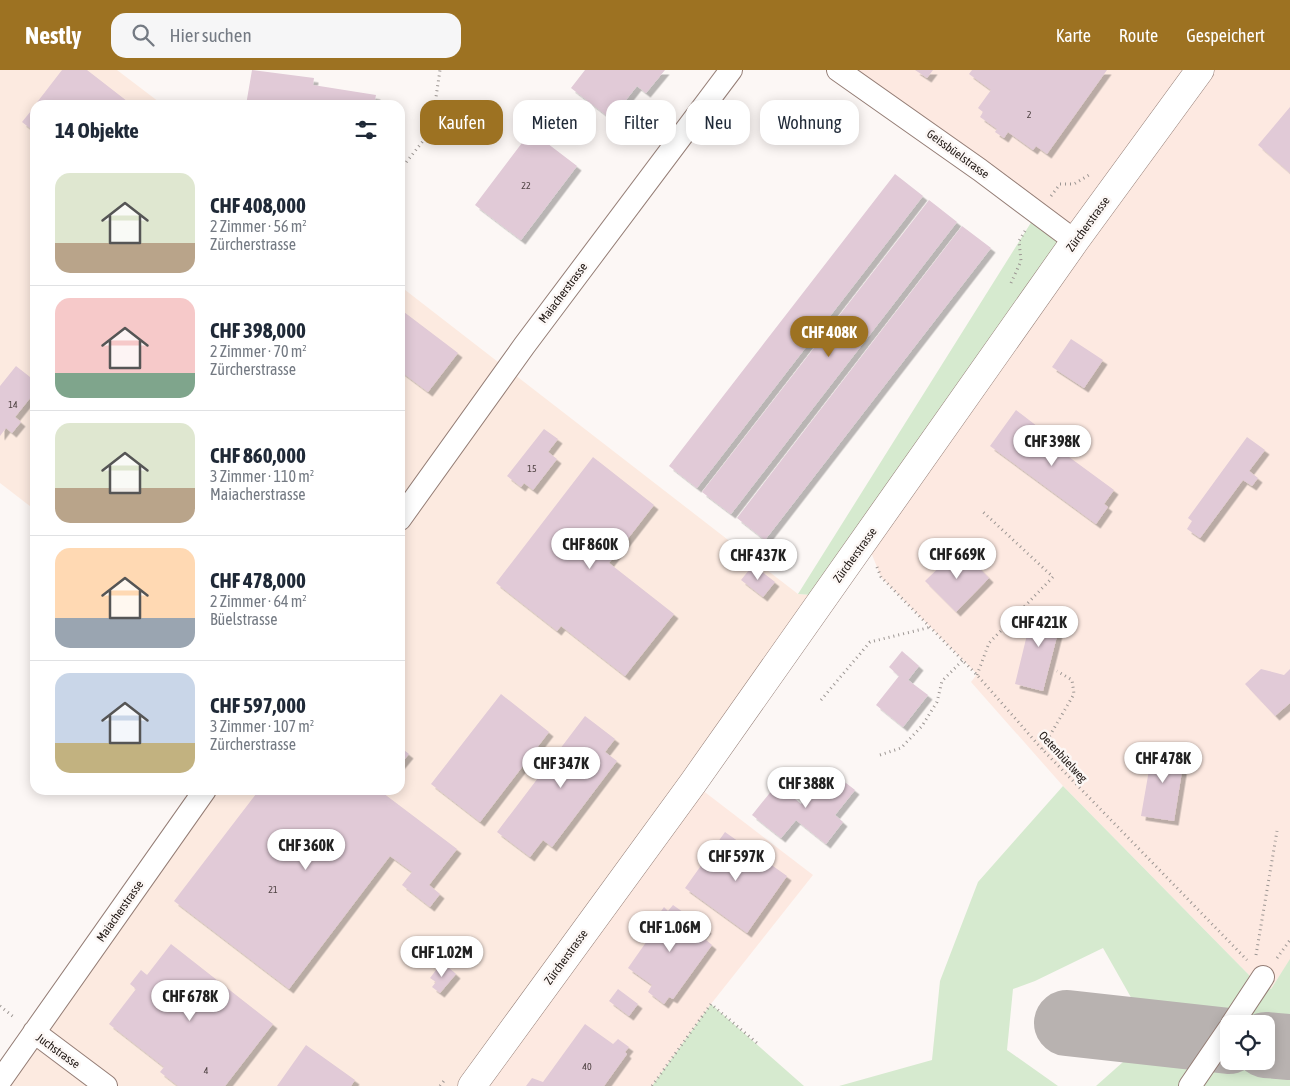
<!DOCTYPE html>
<html lang="de">
<head>
<meta charset="utf-8">
<style>
  :root { --surface:#fff; --page:#f6f6f7; --text:#1f2937; --muted:#747a83; --line:#e0e1e3; --accent:#9d7222 }
  body { margin:0; font-family:"Asap Condensed",sans-serif; background:var(--page); color:var(--text); height:100vh; display:flex; flex-direction:column; font-size:19px; white-space:nowrap }
  * { box-sizing:border-box; margin:0 }
  p { font-size:16px; color:var(--muted) }
  .icon { flex:none; width:28px; height:28px; fill:none; stroke:currentColor; stroke-width:2; stroke-linecap:round; stroke-linejoin:round }
  .map { position:relative; flex:1; overflow:hidden }
  .drawer { position:absolute; left:30px; top:30px; width:375px; height:695px; display:flex; flex-direction:column; background:var(--surface); border-radius:15px; box-shadow:0 2px 12px #0003 }
  .drawer>* { flex:none }
  .hud { position:absolute; left:420px; top:30px; width:475px; height:45px; display:flex; gap:10px }
  .controls { position:absolute; left:1220px; top:945px; display:grid; gap:10px }
  .controls a { display:grid; place-items:center; width:55px; height:55px; border-radius:10px; background:var(--surface); box-shadow:0 2px 12px #0003; font-size:25px }
  .price { position:absolute; translate:-50% -42px; padding:0 11px; border-radius:18px; background:#fff; color:#222; font-size:16px; line-height:32px; filter:drop-shadow(0 1px 2px #0008) }
  .price::after { content:''; position:absolute; left:50%; top:30px; width:15px; height:11px; margin-left:-8px; background:inherit; clip-path:polygon(0 0,100% 0,50% 100%) }
  .price.on { background:var(--accent); color:#fff }
  ul { padding:0; list-style:none }
  li { display:flex; align-items:center; gap:15px; height:125px; padding:0 25px }
  li+li { border-top:1px solid var(--line) }
  li span { display:grid; place-items:center; flex:none; width:140px; height:100px; border-radius:15px; color:#555 }
  li>.icon { margin-inline-start:auto }
  span .icon { width:60px; height:60px; fill:#fffc; stroke-width:1 }
  li b { font-size:21px }
  h2 { display:flex; justify-content:space-between; align-items:center; height:60px; padding:0 25px; font-size:21px }
  .chip { padding:0 18px; border-radius:15px; background:var(--surface); box-shadow:0 2px 12px #0003; font-size:18px; line-height:45px }
  .chip.on { background:var(--accent); color:#fff }
  header { display:flex; align-items:center; gap:30px; box-sizing:border-box; height:70px; padding:0 25px; background:var(--accent); color:#fff }
  header strong { font-size:24px }
  nav { display:flex; gap:28px; margin-inline-start:auto; font-size:18px }
  .search { width:350px; height:45px; background:var(--page); display:flex; align-items:center; gap:12px; box-sizing:border-box; padding:0 18px; border-radius:15px; color:var(--muted); font-size:19px }
  .map>svg:first-child { display:block }
  .built { fill:#fde9e1 }
  .industrial { fill:#fceae0 }
  .green { fill:#d6eacf }
  .lines { fill:none; stroke-linecap:round; stroke-linejoin:round }
  .taxiway { stroke:#b8b2b0; stroke-width:66 }
  .building { fill:#e1cad7; filter:url(#shadow) }
  .street-casing { stroke:#947d75; stroke-width:24 }
  .secondary-casing { stroke:#947d75; stroke-width:29 }
  .path { stroke:#9c9693; stroke-width:3; stroke-dasharray:1 4; stroke-linecap:butt }
  .street { stroke:#fff; stroke-width:22 }
  .secondary { stroke:#fff; stroke-width:28 }
  .labels { text-anchor:middle; stroke-width:5; stroke-linejoin:round; paint-order:stroke }
  .number-label { font-size:10px; fill:#4f4343 }
  .street-label { font-size:12px; fill:#1e1612; stroke:#fcf7f5 }
</style>
</head>
<body>
<header>
<strong>Nestly</strong>
<div class="search"><svg class="icon" aria-label="search" viewBox="0 0 24 24"><circle cx="10" cy="10" r="6"/><path d="M15 15l6 6"/></svg>Hier suchen</div>
<nav><a>Karte</a><a>Route</a><a>Gespeichert</a></nav>
</header>
<div class="map">
<svg width="1290" height="1016" viewBox="0 0 1290 1016">
  <defs>
    <filter id="shadow"><feDropShadow dx="4.5" dy="4.5" stdDeviation="0" flood-color="#0004"/></filter>
  </defs>
  <rect width="100%" height="100%" fill="#fcf7f5"/>
  <!-- built -->
  <path class="built" d="M838,0H1290V890L1271,919L1250,906L1063,716L971,612L977,604L881,507L866,470L1075,171Z
    M693,713L813,805L711,934L652,1016H472Z"/>
  <!-- industrial -->
  <path class="industrial" d="M0,0H117L163,35H35V440L0,413Z
    M400,216L798,524L825,526L472,1016H0L205,720H400Z"/>
  <!-- green -->
  <path class="green" d="M1037,143L1075,171L826,526L798,524Z
    M1063,716L1250,906L1271,919L1290,889V959L1266,957V954H1241L1137,938L1103,878L1035,911L1013,919L1007,980L1058,1016H839L932,990L940,911L978,812Z
    M711,934L804,1016H652Z
    M1132,984L1198,987L1290,996V1016H1096Z"/>
  <g class="lines">
    <!-- taxiway -->
    <path class="taxiway" d="M1067,953L1229,971
      M1266,975L1290,977"/>
  </g>
  <!-- building -->
  <path class="building" d="M62,0H87L132,35H35Z
    M252,0L314,8L313,15L376,25L374,35H246Z
    M585,0H665L646,23L637,16L611,49L571,18Z
    M915,0H933L927,8Z
    M972,0H1107L1047,84L1036,76L1033,80L1008,62L1004,68L995,62L997,59L980,47L983,42L978,38L991,20L969,4Z
    M35,36V62L22,52Z
    M1290,37V103L1258,75Z
    M531,61L577,96L521,170L475,135Z
    M895,104L923,126L697,418L669,396Z
    M929,130L957,152L731,444L702,422Z
    M962,156L991,178L765,470L737,448Z
    M400,239L458,283L428,322L400,301Z
    M1071,269L1103,290L1084,318L1052,297Z
    M16,296L35,311V322L15,347L21,352L12,363L6,358L0,366V316Z
    M1016,340L1042,360L1039,365L1114,420L1104,434L1108,437L1096,454L990,376Z
    M544,359L558,369L548,382L557,389L533,420L524,413L521,417L507,406Z
    M1247,367L1265,380L1249,401L1258,408L1252,416L1243,410L1200,468L1187,459L1192,451L1188,448Z
    M593,387L654,435L609,493L674,544L625,606L561,556L557,561L496,513Z
    M959,478L989,508L956,542L925,511Z
    M753,495L775,512L763,527L741,510Z
    M1034,536L1063,543L1043,621L1015,614Z
    M902,581L919,596L908,610L928,625L903,657L876,635L899,606L889,597Z
    M1261,599L1284,605L1290,599V633L1275,646L1245,614Z
    M501,624L549,662L480,752L431,714Z
    M585,646L615,669L605,682L617,691L552,777L543,770L530,787L497,762Z
    M400,677L409,684L400,695Z
    M1153,677L1185,683L1174,751L1141,746Z
    M833,703L855,720L835,745L843,752L826,774L796,750L781,768L752,745L777,714L801,734L810,721L815,725Z
    M259,720H379L457,779L429,815L440,824L430,837L402,815L412,802L390,786L289,919L174,831Z
    M725,762L787,806L747,863L685,818Z
    M673,835L707,859L701,866L712,875L673,929L669,927L664,934L648,922L652,915L628,898L649,868L644,865L664,837L668,841Z
    M171,874L273,954L225,1016H178L160,1002L164,997L109,954L136,919L130,914L141,900L147,905Z
    M440,895L445,900L448,897L456,904L440,923L432,917L436,912L430,908Z
    M618,919L638,934L629,946L609,931Z
    M585,954L613,974L618,969L629,977L625,982L627,984L604,1016H526L532,1008L543,1012Z
    M306,975L355,1010L351,1016H277Z"/>
  <g class="lines">
    <!-- street casing -->
    <g class="street-casing">
      <path id="street" d="M838,0L980,100L1075,171
        M400,449L524,276L731,0
        M1232,954L1263,907
        M34,962L106,1016
        M0,1011L205,720
        M1190,1016L1229,959"/>
    </g>
    <!-- secondary casing -->
    <g class="secondary-casing">
      <path id="secondary" d="M472,1016L693,713L1075,171L1200,0"/>
    </g>
    <!-- path -->
    <path class="path" d="M400,100L431,61L440,0
      M1051,126L1060,114H1074L1089,105
      M1011,213L1021,191L1019,171L1025,161
      M877,497L881,507L977,605L1042,679L1247,890
      M977,605L989,573L1053,507L981,440
      M821,630L870,572L931,557
      M1042,679L1074,624L1072,610L1057,601
      M880,685L901,678L922,656L937,632L942,611L963,590
      M1256,885L1277,761
      M1277,888L1290,870
      M0,936L15,948
      M440,1016L446,1008
      M652,1016L711,934L757,973"/>
    <!-- street -->
    <use href="#street" class="street"/>
    <!-- secondary -->
    <use href="#secondary" class="secondary"/>
  </g>
  <g class="labels">
    <!-- number labels -->
    <g class="number-label">
      <text x="1029" y="48">2</text>
      <text x="526" y="119">22</text>
      <text x="13" y="338">14</text>
      <text x="532" y="402">15</text>
      <text x="273" y="823">21</text>
      <text x="587" y="1000">40</text>
      <text x="206" y="1004">4</text>
    </g>
    <!-- street labels -->
    <g class="street-label">
      <text transform="translate(958 84) rotate(36)" y="4">Geissbüelstrasse</text>
      <text transform="translate(1088 154) rotate(-54)" y="4">Zürcherstrasse</text>
      <text transform="translate(563 223) rotate(-53)" y="4">Maiacherstrasse</text>
      <text transform="translate(855 485) rotate(-54)" y="4">Zürcherstrasse</text>
      <text transform="translate(1063 687) rotate(47)" y="4">Oetenbüelweg</text>
      <text transform="translate(120 841) rotate(-55)" y="4">Maiacherstrasse</text>
      <text transform="translate(566 887) rotate(-54)" y="4">Zürcherstrasse</text>
      <text transform="translate(58 981) rotate(36)" y="4">Juchstrasse</text>
    </g>
  </g>
</svg>
<div class="controls">
<a><svg class="icon" aria-label="locate" viewBox="0 0 24 24"><circle cx="12" cy="12" r="6"/><path d="M12 2v4M12 18v4M2 12h4M18 12h4"/></svg></a>
</div>
<b class="price on" style="left:829px;top:288px">CHF 408K</b>
<b class="price" style="left:1052px;top:397px">CHF 398K</b>
<b class="price" style="left:590px;top:500px">CHF 860K</b>
<b class="price" style="left:957px;top:510px">CHF 669K</b>
<b class="price" style="left:758px;top:511px">CHF 437K</b>
<b class="price" style="left:1039px;top:578px">CHF 421K</b>
<b class="price" style="left:1163px;top:714px">CHF 478K</b>
<b class="price" style="left:561px;top:719px">CHF 347K</b>
<b class="price" style="left:806px;top:739px">CHF 388K</b>
<b class="price" style="left:306px;top:801px">CHF 360K</b>
<b class="price" style="left:736px;top:812px">CHF 597K</b>
<b class="price" style="left:670px;top:883px">CHF 1.06M</b>
<b class="price" style="left:442px;top:908px">CHF 1.02M</b>
<b class="price" style="left:190px;top:952px">CHF 678K</b>
<div class="hud">
<a class="chip on">Kaufen</a>
<a class="chip">Mieten</a>
<a class="chip">Filter</a>
<a class="chip">Neu</a>
<a class="chip">Wohnung</a>
</div>
<section class="drawer">
<h2>14 Objekte<svg class="icon" aria-label="filters" viewBox="0 0 24 24"><path d="M4 7h16M4 17h16"/><circle cx="9" cy="7" r="2"/><circle cx="15" cy="17" r="2"/></svg></h2>
<ul>
<li><span style="background:linear-gradient(#dfe7d0 70%,#b9a48a 0)"><svg class="icon" aria-label="home" viewBox="0 0 24 24"><path d="M3 11l9-7 9 7M6 9v11h12V9"/></svg></span><div><b>CHF 408,000</b><p>2 Zimmer · 56 m²</p><p>Zürcherstrasse</p></div></li>
<li><span style="background:linear-gradient(#f6c9c9 75%,#7fa58c 0)"><svg class="icon" aria-label="home" viewBox="0 0 24 24"><path d="M3 11l9-7 9 7M6 9v11h12V9"/></svg></span><div><b>CHF 398,000</b><p>2 Zimmer · 70 m²</p><p>Zürcherstrasse</p></div></li>
<li><span style="background:linear-gradient(#dfe7d0 65%,#b9a48a 0)"><svg class="icon" aria-label="home" viewBox="0 0 24 24"><path d="M3 11l9-7 9 7M6 9v11h12V9"/></svg></span><div><b>CHF 860,000</b><p>3 Zimmer · 110 m²</p><p>Maiacherstrasse</p></div></li>
<li><span style="background:linear-gradient(#ffd9b3 70%,#9aa5b1 0)"><svg class="icon" aria-label="home" viewBox="0 0 24 24"><path d="M3 11l9-7 9 7M6 9v11h12V9"/></svg></span><div><b>CHF 478,000</b><p>2 Zimmer · 64 m²</p><p>Büelstrasse</p></div></li>
<li><span style="background:linear-gradient(#c9d6e8 70%,#c2b280 0)"><svg class="icon" aria-label="home" viewBox="0 0 24 24"><path d="M3 11l9-7 9 7M6 9v11h12V9"/></svg></span><div><b>CHF 597,000</b><p>3 Zimmer · 107 m²</p><p>Zürcherstrasse</p></div></li>
</ul>
</section>
</div>
</body>
</html>
